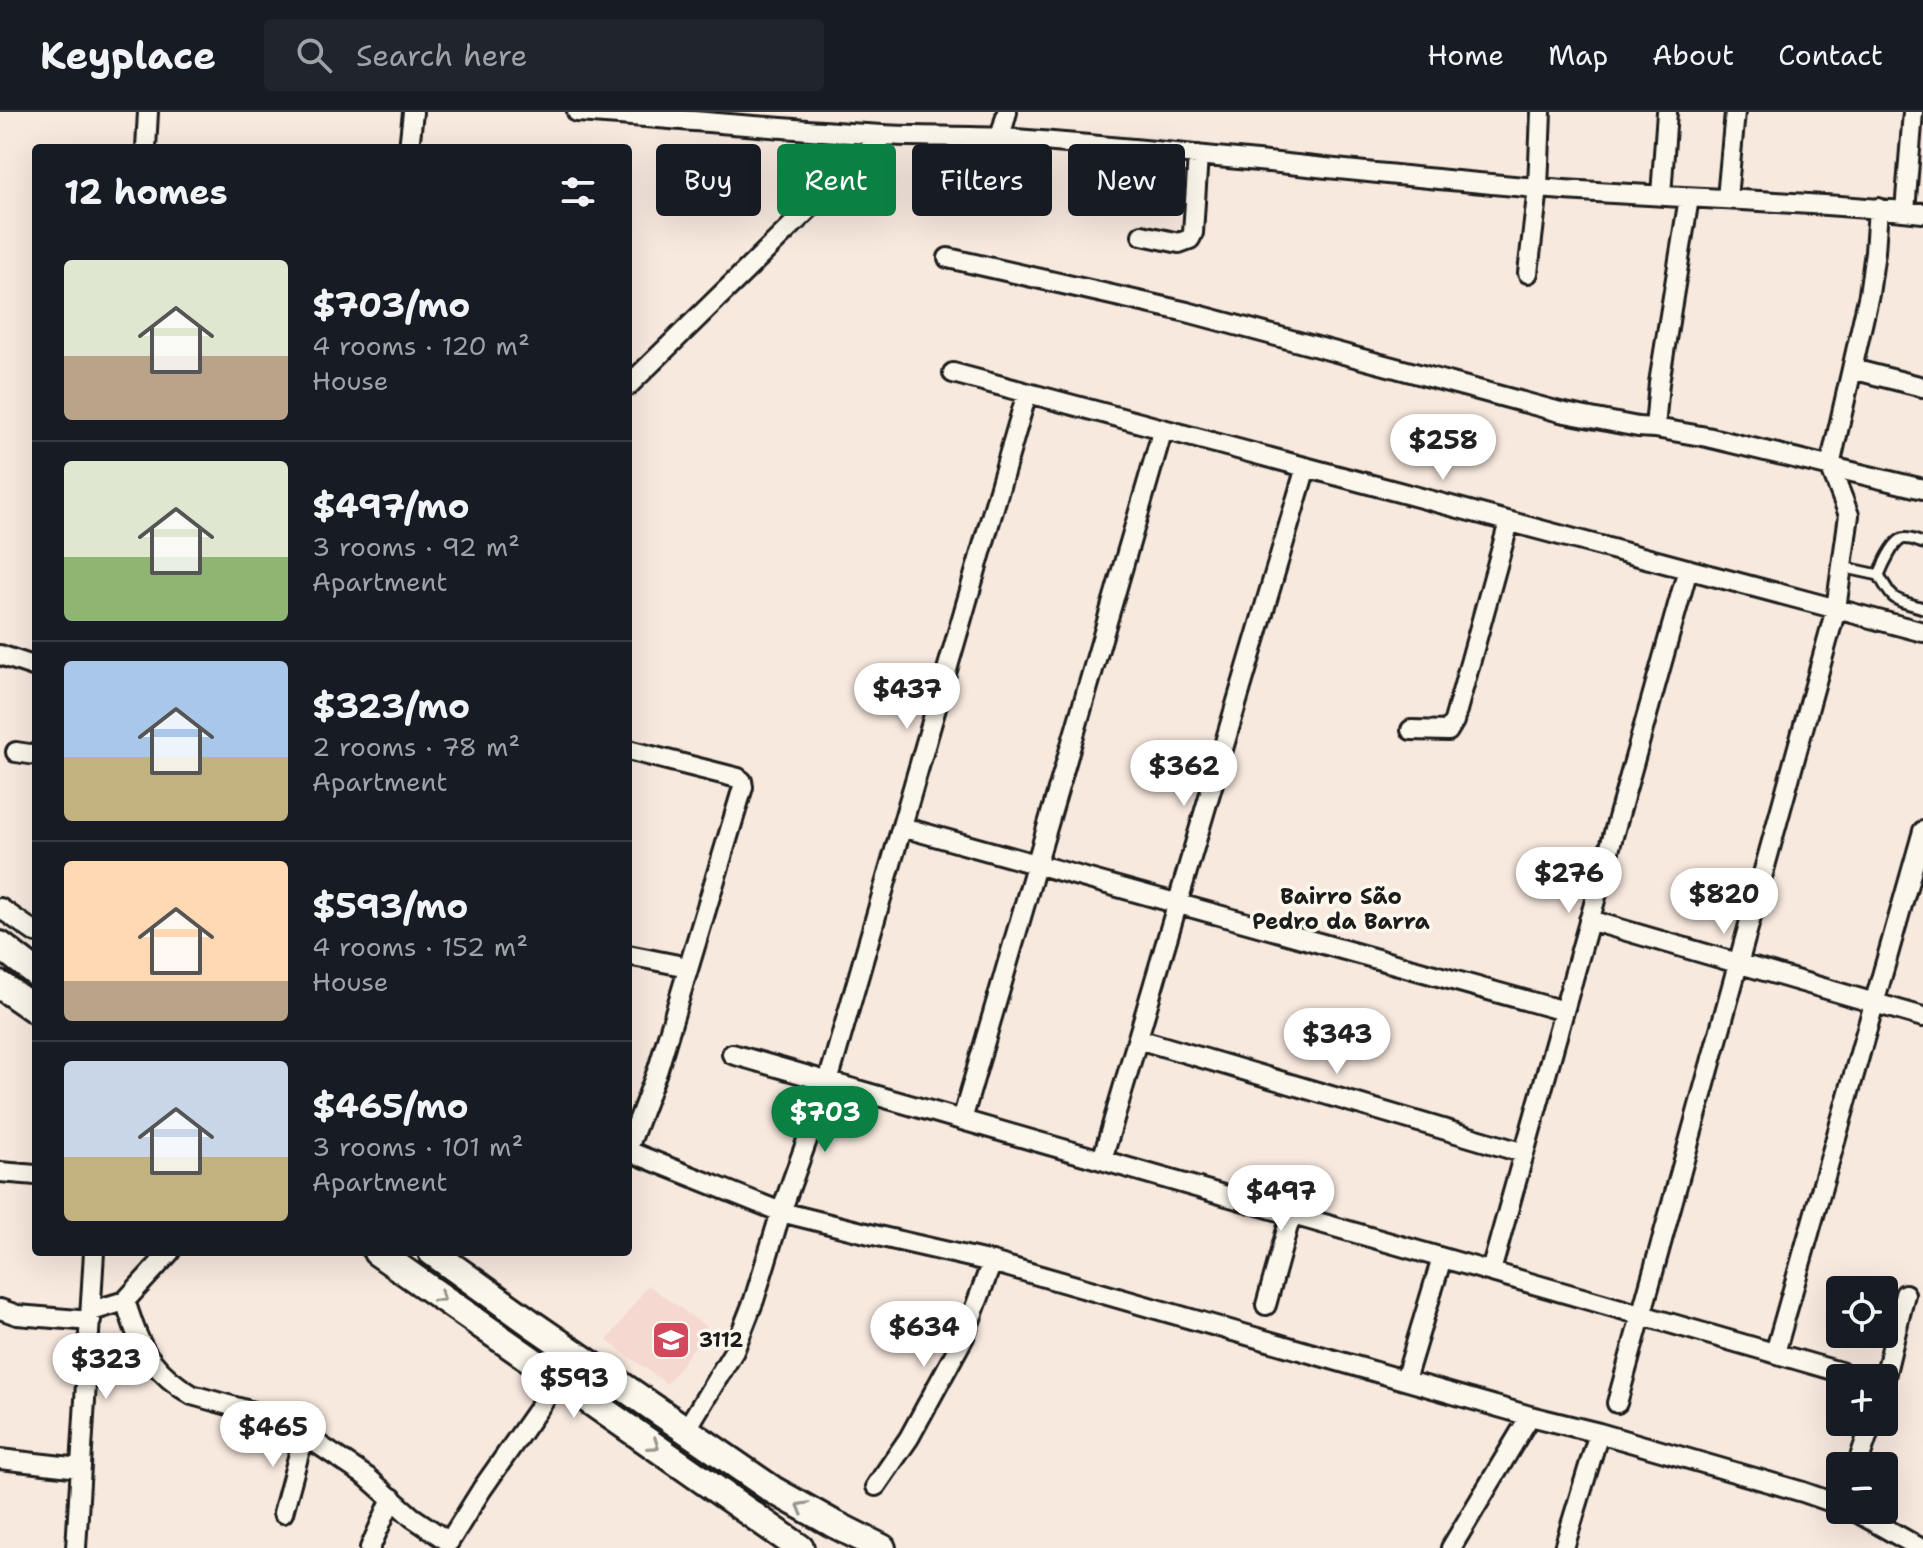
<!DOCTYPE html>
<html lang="en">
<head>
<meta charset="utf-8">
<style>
  :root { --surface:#171b24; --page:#20242c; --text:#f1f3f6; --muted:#9ea1a6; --line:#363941; --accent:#0b8043 }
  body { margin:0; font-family:"Shantell Sans",sans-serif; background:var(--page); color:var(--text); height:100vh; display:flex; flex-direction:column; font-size:30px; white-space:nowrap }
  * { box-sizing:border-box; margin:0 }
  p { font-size:26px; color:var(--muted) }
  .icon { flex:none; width:44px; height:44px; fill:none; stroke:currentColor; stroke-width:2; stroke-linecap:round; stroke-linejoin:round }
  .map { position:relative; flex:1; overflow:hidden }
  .side { position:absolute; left:32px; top:32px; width:600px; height:1112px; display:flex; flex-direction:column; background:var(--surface); border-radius:8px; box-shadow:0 8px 32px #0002 }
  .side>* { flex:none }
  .banner { position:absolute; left:656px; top:32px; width:760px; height:72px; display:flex; gap:16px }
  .tools { position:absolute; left:1826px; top:1164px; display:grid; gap:16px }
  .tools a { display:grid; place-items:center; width:72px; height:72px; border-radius:8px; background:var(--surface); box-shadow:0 8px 32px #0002; font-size:40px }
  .price { position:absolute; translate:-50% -68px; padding:0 18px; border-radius:28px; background:#fff; color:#222; font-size:26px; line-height:52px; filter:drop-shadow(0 2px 4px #0008) }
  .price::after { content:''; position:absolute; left:50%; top:48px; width:24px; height:18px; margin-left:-12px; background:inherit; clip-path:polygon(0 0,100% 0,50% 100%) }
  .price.selected { background:var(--accent); color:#fff }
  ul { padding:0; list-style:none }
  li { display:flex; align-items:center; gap:24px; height:200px; padding:0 32px }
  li+li { border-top:2px solid var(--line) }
  li span { display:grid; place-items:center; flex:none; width:224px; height:160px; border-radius:8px; color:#555 }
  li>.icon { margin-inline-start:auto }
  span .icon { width:96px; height:96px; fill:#fffc; stroke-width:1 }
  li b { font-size:34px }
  h2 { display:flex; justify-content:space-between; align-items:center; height:96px; padding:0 32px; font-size:34px }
  .chip { padding:0 28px; border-radius:8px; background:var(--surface); box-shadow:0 8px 32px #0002; font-size:28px; line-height:72px }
  .chip.selected { background:var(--accent); color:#fff }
  header { display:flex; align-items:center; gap:48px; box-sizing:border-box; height:112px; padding:0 40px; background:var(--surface); border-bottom:2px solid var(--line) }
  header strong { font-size:38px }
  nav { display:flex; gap:44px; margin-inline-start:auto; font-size:28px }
  .search { width:560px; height:72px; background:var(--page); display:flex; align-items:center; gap:20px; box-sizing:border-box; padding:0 28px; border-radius:8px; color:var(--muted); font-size:30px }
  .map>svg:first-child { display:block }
  .built { fill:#f5d8d0 }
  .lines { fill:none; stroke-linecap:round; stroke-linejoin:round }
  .lane-casing { stroke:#1c1c1c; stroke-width:15 }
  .street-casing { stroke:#1c1c1c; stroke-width:24 }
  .secondary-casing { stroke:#1c1c1c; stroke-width:32 }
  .lane { stroke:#fbf7ec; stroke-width:9 }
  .street { stroke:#fbf7ec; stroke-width:18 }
  .secondary { stroke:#fbf7ec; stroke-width:26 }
  .oneway { stroke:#97948e }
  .labels { text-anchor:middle; stroke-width:7; stroke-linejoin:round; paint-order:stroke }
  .poi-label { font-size:20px; font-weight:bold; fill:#1c1c1c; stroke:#fbf7ec; text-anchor:start }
  .neighbourhood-label { font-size:22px; font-weight:bold; fill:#1c1c1c; stroke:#fbf7ec }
</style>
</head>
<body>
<header>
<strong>Keyplace</strong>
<div class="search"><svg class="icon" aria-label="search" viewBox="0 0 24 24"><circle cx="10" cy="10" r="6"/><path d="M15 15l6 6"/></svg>Search here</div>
<nav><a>Home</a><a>Map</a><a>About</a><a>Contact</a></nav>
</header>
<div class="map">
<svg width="1923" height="1436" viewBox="0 0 1923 1436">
  <rect width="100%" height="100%" fill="#f8e9df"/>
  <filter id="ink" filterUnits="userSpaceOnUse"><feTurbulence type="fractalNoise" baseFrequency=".0125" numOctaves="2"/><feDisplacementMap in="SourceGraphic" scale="16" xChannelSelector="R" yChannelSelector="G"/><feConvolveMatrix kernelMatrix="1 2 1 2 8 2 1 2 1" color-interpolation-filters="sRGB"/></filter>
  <g filter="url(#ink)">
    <!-- built -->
    <path class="built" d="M648,1173L708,1216L667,1272L607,1229Z"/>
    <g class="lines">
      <!-- lane casing -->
      <g class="lane-casing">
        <path id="lane" d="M1842,455L1879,463C1883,453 1893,431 1902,427C1909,425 1916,429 1923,431
          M1879,463C1894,491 1894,487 1923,496"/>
      </g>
      <!-- street casing -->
      <g class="street-casing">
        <path id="street" d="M577,0C679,7 780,17 882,23C922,25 963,24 1004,26C1182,39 1359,61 1537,76C1666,86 1795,88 1923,101
          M1000,26L1007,0
          M146,36L148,0
          M409,36L413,0
          M1661,83L1667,0
          M1689,86L1659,271L1655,316L1707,325L1923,377
          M1727,86L1735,0
          M1905,99L1913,0
          M1142,123L1179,131L1190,127L1193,121L1198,43
          M948,146L1187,200L1560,300L1638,315L1655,316
          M1528,161L1538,76L1541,0
          M1852,257L1923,275
          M953,261L1923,520
          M628,274L884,23
          M0,543L36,555
          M1411,618L1448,619L1454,609L1509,410
          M628,638L738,666L742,669L743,675L658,957L628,1036
          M16,640L36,643
          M902,715L1564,899
          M0,796L36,821
          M1589,808L1923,905
          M628,843L688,855
          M1138,927L1524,1041
          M732,942L1840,1260
          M962,1008L1163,317
          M628,1039L781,1100L878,1124L992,1150L1530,1304L1599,1321L1803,1380L1840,1393
          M1102,1048L1306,355
          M0,1060L36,1063
          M1491,1159L1688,457
          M125,1189C132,1208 138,1232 152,1249C162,1262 177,1274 192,1283L250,1299L282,1311L304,1323L367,1365L412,1405L449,1430L482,1377L559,1267
          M1266,1193L1291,1103
          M0,1197L17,1203L91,1209
          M92,1199L125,1189L170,1140
          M1775,1241L1923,719
          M1405,1268L1442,1146
          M1884,1269L1905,1182
          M1617,1291L1836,497L1849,403L1830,354L1869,182L1875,140L1878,96
          M686,1318L734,1239L754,1188L781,1100L828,970L1027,281
          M0,1347L80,1356
          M1857,1354L1872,1310
          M876,1374L909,1326L964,1225L992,1150
          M1853,1398L1920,1436
          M283,1401L304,1323
          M76,1436L94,1140
          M370,1436L392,1386
          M1451,1436L1530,1304
          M1564,1436L1599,1321"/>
      </g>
      <!-- secondary casing -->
      <g class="secondary-casing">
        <path id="secondary" d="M0,833L36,861
          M0,873L36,898
          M377,1140L800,1436
          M432,1140L535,1214L773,1378L832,1411L882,1436"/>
      </g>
      <!-- lane -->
      <use href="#lane" class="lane"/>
      <!-- street -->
      <use href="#street" class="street"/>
      <!-- secondary -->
      <use href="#secondary" class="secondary"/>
    </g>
    <!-- one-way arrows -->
    <defs><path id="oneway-chevron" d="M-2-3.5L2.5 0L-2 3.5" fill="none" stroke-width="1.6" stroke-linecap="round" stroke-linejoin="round" transform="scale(2)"/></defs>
    <g class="oneway">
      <use href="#oneway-chevron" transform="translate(440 1185) rotate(35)"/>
      <use href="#oneway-chevron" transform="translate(654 1333) rotate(35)"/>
      <use href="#oneway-chevron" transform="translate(802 1395) rotate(-150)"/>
    </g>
  </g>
  <!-- icons -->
  <defs>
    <g id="school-square" transform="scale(2)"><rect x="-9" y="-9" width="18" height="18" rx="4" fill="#d1495b" stroke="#fbf7ec"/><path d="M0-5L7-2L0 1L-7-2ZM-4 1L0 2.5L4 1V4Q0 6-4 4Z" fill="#fff"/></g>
  </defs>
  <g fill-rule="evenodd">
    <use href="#school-square" x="671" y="1228"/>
  </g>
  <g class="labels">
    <!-- poi labels -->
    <g class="poi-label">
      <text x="699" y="1235">3112</text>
    </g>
    <!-- neighbourhood labels -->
    <g class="neighbourhood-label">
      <text x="1341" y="792">Bairro São<tspan x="1341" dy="25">Pedro da Barra</tspan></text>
    </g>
  </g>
</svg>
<div class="tools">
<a><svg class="icon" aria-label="locate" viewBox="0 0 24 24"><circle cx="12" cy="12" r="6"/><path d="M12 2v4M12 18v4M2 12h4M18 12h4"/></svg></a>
<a>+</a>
<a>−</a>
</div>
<b class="price" style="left:1443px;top:370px">$258</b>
<b class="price" style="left:907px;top:619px">$437</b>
<b class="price" style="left:1184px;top:696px">$362</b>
<b class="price" style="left:1569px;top:803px">$276</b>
<b class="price" style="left:1724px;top:824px">$820</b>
<b class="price" style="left:1337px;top:964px">$343</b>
<b class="price selected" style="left:825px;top:1042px">$703</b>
<b class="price" style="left:1281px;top:1121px">$497</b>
<b class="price" style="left:924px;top:1257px">$634</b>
<b class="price" style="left:106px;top:1289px">$323</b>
<b class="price" style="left:574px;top:1308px">$593</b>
<b class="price" style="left:273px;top:1357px">$465</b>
<div class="banner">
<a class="chip">Buy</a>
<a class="chip selected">Rent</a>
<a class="chip">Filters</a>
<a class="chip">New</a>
</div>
<section class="side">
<h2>12 homes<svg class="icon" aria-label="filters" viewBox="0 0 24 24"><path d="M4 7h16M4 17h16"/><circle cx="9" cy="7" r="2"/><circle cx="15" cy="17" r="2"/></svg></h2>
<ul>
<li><span style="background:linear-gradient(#dfe7d0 60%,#b9a48a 0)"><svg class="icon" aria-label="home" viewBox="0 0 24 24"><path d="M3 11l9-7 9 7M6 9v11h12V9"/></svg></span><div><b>$703/mo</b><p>4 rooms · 120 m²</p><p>House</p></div></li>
<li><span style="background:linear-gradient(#dfe7d0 60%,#8fb573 0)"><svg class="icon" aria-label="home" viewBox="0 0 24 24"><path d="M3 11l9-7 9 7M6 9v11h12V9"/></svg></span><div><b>$497/mo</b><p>3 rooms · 92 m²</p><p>Apartment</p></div></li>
<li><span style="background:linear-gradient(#a9c7e8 60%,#c2b280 0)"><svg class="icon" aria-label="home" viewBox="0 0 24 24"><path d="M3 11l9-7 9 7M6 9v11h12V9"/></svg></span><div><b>$323/mo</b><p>2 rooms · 78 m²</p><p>Apartment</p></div></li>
<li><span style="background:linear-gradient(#ffd9b3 75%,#b9a48a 0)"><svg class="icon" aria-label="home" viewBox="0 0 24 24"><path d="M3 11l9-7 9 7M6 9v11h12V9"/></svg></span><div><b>$593/mo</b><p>4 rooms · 152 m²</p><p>House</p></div></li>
<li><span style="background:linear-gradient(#c9d6e8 60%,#c2b280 0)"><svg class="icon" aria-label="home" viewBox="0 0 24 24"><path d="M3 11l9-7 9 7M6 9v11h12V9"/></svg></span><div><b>$465/mo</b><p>3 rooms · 101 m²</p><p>Apartment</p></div></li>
</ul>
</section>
</div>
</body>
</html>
